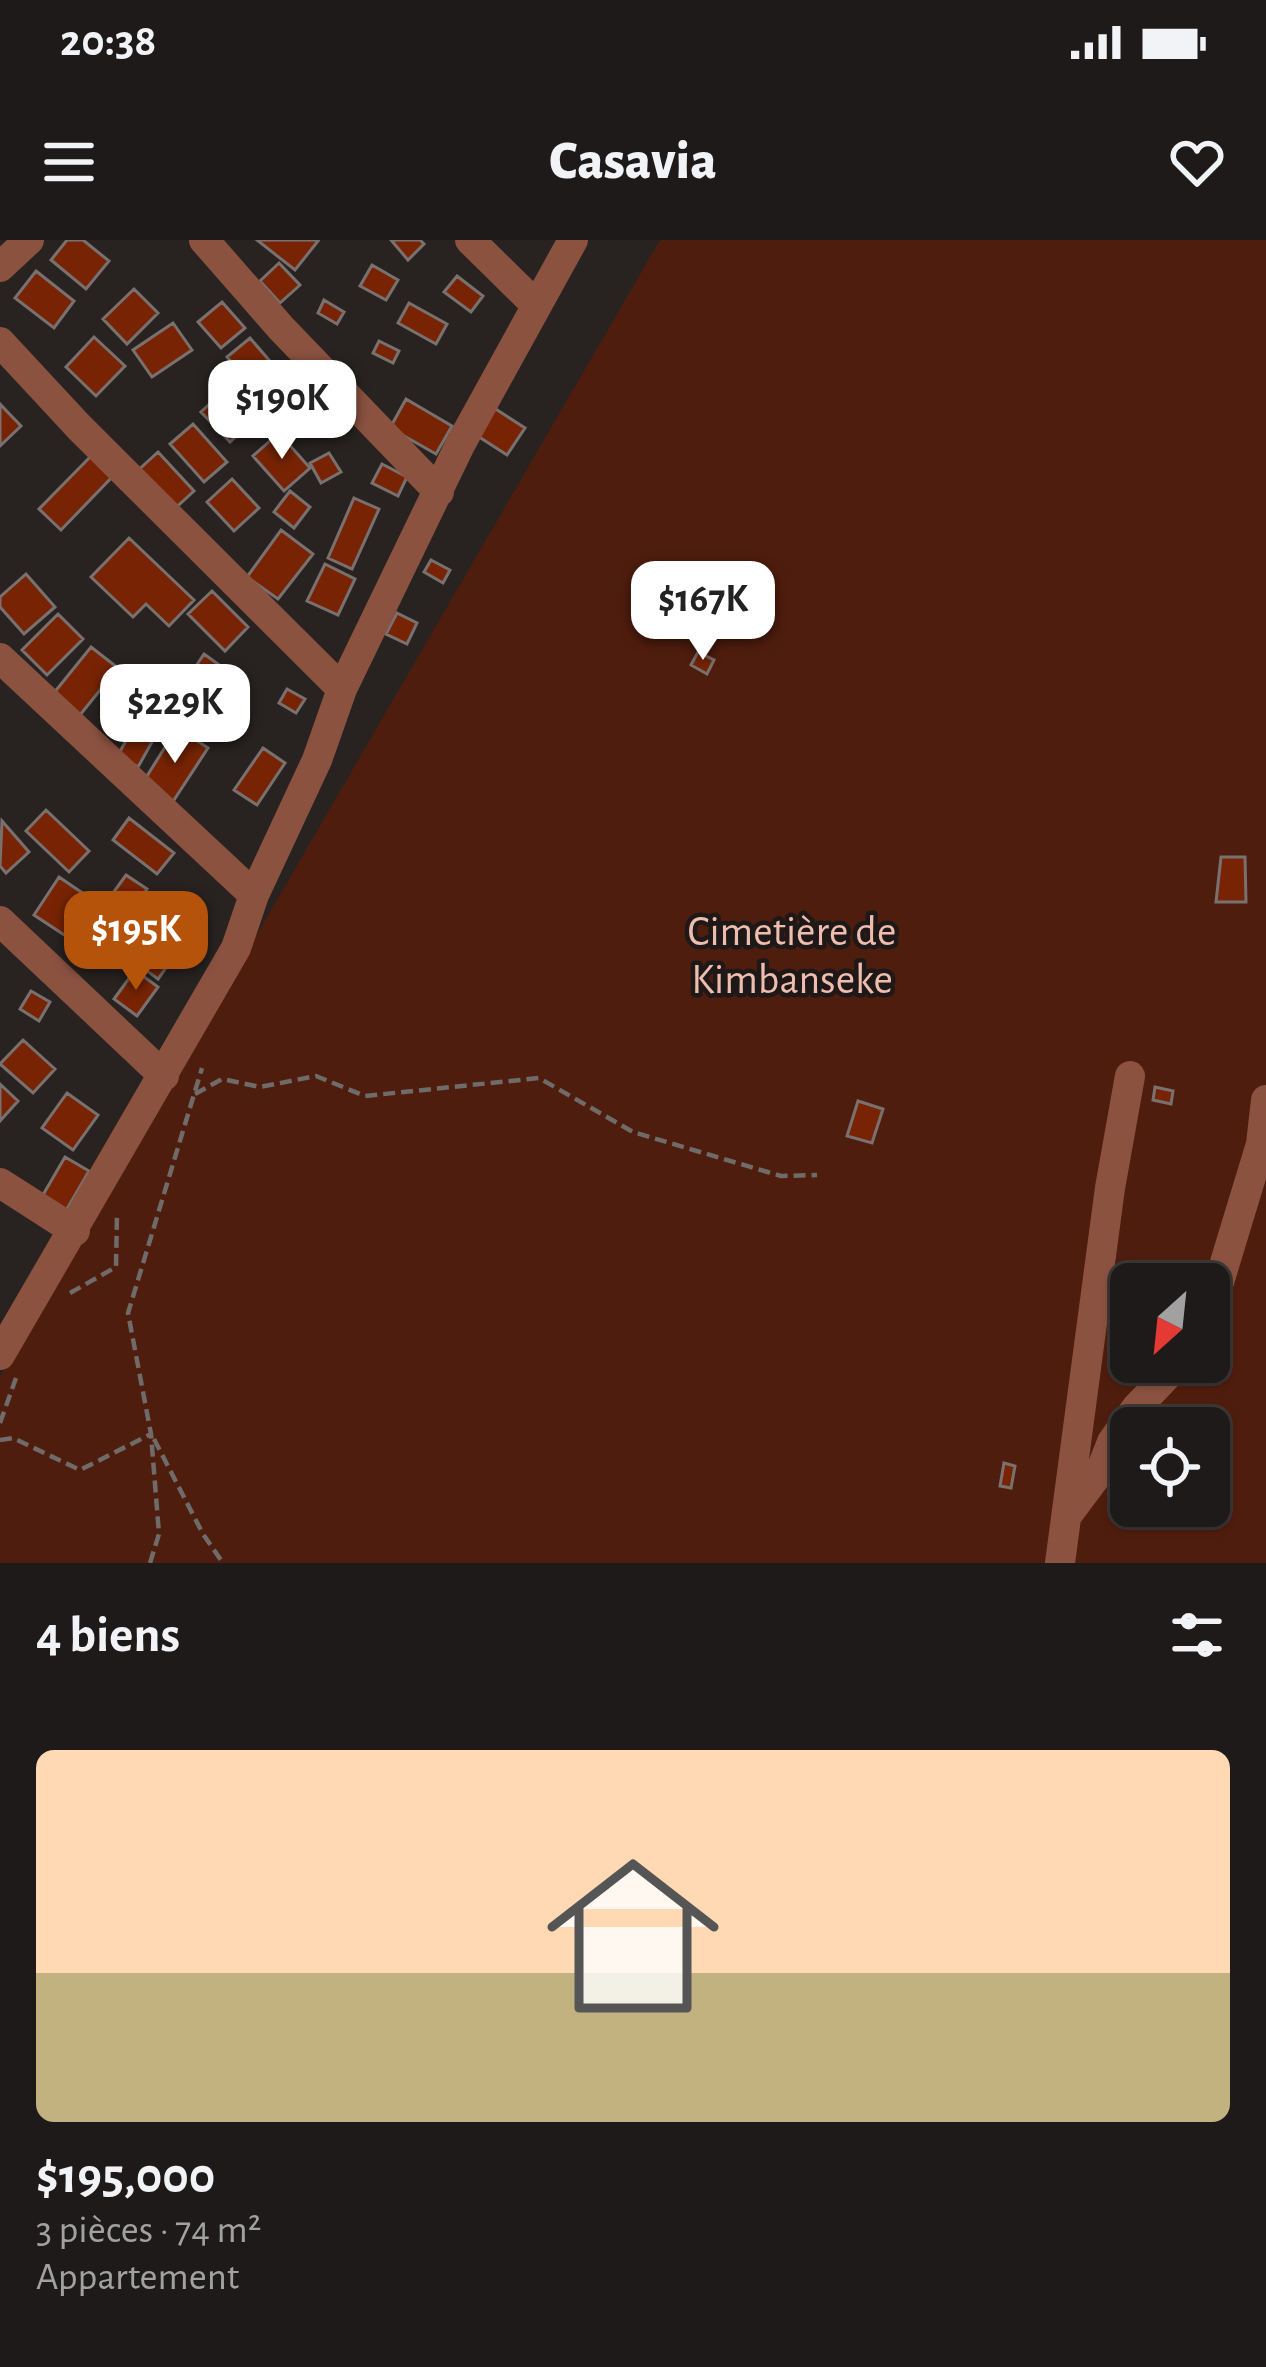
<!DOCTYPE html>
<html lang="fr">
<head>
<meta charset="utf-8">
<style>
  :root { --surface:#1e1a19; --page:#262322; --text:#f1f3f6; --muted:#a1a1a2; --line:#3c3838; --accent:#b45309 }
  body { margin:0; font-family:"Alegreya Sans",sans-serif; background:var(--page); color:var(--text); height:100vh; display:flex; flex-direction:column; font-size:45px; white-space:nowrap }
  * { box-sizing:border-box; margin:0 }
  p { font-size:39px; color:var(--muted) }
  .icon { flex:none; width:66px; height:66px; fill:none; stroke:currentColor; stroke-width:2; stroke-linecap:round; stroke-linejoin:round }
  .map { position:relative; height:1323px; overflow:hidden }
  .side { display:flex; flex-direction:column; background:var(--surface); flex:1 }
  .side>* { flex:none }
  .needle { width:78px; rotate:207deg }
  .buttons { position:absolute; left:1110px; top:1023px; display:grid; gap:24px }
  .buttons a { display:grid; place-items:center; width:120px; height:120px; border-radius:18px; background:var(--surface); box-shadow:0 3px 9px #0004,0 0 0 3px var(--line); font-size:60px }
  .price { position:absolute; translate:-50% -102px; padding:0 27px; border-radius:24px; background:#fff; color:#222; font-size:39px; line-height:78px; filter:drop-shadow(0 3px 6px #0008) }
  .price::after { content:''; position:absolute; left:50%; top:72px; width:36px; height:27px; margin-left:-18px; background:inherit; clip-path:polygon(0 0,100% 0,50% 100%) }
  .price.current { background:var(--accent); color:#fff }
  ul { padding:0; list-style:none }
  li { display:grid; align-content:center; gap:24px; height:636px; padding:0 36px }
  li span { display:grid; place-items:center; height:372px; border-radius:18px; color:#555 }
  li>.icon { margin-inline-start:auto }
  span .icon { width:216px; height:216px; fill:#fffc; stroke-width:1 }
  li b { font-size:51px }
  h2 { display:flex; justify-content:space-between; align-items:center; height:144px; padding:0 36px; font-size:51px }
  .status { display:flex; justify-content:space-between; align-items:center; height:84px; padding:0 60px; background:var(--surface); direction:ltr }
  .status svg { height:33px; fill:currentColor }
  header { display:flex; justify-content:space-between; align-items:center; height:156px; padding:0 36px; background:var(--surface); font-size:54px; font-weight:800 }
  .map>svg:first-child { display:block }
  .green { fill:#4f1d0d; fill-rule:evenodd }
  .building { fill:#782404; stroke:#78716f; stroke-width:3 }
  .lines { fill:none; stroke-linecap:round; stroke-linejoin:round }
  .path { stroke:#6f6b69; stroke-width:4.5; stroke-dasharray:12 6; stroke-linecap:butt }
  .minor { stroke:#8b5240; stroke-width:30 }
  .labels { text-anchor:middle; stroke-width:9; stroke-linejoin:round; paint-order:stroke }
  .park-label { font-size:42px; fill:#efbdae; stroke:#1e1918 }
</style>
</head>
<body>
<div class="status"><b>20:38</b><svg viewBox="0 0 49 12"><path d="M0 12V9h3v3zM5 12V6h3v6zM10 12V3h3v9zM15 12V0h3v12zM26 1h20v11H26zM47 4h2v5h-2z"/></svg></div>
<header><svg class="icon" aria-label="menu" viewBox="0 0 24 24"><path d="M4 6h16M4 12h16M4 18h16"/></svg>Casavia<svg class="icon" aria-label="heart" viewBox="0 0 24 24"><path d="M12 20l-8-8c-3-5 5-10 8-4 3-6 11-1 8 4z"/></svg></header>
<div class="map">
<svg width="1266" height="1323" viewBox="0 0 1266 1323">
  <rect width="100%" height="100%" fill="#282321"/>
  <!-- green -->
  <path class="green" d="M660,0H1266V1323H0V1137ZM1131,1044H1209V1122H1131ZM1131,1188H1209V1266H1131Z"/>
  <!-- building -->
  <path class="building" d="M67,0H83L109,21L86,49L51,20Z
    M257,0H316L318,1L295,30Z
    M391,0H420L424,4L408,20Z
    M279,23L300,45L280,63L260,41Z
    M372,25L398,40L386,60L360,46Z
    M36,31L74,61L54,88L15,58Z
    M457,36L483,56L471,72L444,52Z
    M134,49L158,73L127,104L103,79Z
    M324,60L344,72L337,84L318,73Z
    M222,62L245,88L221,108L198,82Z
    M409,63L447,84L436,104L398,83Z
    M173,83L192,110L152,137L133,110Z
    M94,97L125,126L96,156L66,127Z
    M250,98L269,120L246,139L227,117Z
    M379,101L399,111L393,123L373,113Z
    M234,141L263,171L230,202L201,172Z
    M406,159L452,186L436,214L390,188Z
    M0,164L21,186L0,206Z
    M491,166L525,188L507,215L473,193Z
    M193,184L227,222L204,242L170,204Z
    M279,193L310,228L284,251L253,216Z
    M158,212L194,251L170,273L134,234Z
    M329,213L341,232L321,243L310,223Z
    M93,214L115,234L61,290L39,269Z
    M382,224L407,237L398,256L372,243Z
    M232,239L259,268L234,291L207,262Z
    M290,251L310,267L294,288L274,272Z
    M354,258L379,269L352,329L328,318Z
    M281,290L313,314L278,359L247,337Z
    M129,298L194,360L169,386L146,364L133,377L91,337Z
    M431,320L450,330L443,343L424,332Z
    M325,324L355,339L338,375L307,361Z
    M26,334L55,367L24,394L0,367V357Z
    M212,351L248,387L225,411L188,374Z
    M397,373L417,383L407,404L386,394Z
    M58,374L83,399L47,435L22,410Z
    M91,407L118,428L80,475L53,454Z
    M698,412L714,420L707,434L691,425Z
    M204,414L225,429L211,449L190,435Z
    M287,449L305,459L296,473L279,463Z
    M211,455L232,469L214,494L194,480Z
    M141,474L161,486L138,527L118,515Z
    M177,488L208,508L172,563L142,544Z
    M263,508L285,523L257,565L234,550Z
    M46,570L89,611L69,632L26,591Z
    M129,578L174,613L157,634L113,600Z
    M2,581L29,612L6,633L0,626Z
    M1221,617H1245L1246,662H1216Z
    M126,635L147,649L133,668L113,653Z
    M59,637L106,669L81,706L34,675Z
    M155,692L179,709L158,739L134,721Z
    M135,730L158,747L137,776L114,759Z
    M31,751L50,762L39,781L20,769Z
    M23,800L55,829L33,853L0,824Z
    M0,844L18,861L0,881Z
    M1155,847L1173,851L1171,864L1153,860Z
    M67,853L98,875L73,910L42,888Z
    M858,861L883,869L872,903L847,896Z
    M65,917L89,931L64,974L40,960Z
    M1004,1223L1015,1226L1011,1248L1000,1246Z"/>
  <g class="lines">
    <!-- path -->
    <path class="path" d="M195,854L222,839L260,847L316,836L365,856L539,838L633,892L781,936L817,935
      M70,1053L116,1027L117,972
      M0,1183L16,1138
      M154,1199L203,1294L223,1323
      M0,1200L13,1198L80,1230L151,1194
      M150,1323L159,1294L151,1194L128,1073L202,828"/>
    <!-- minor -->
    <path class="minor" d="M204,0L281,88L439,252
      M470,0L536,65
      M0,27L29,0
      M0,102L79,187L342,449
      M0,418L254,655
      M0,681L164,836
      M0,943L75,991
      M1209,1075L1261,904L1266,860
      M0,1115L236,708L254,655L317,520L342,449L460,205L573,0
      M1068,1274L1101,1230L1112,1202L1137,1167L1180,1122
      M1060,1323L1110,948L1130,836"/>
  </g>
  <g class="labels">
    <!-- park labels -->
    <g class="park-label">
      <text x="792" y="705">Cimetière de<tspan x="792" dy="48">Kimbanseke</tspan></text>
    </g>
  </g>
</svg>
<div class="buttons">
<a><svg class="needle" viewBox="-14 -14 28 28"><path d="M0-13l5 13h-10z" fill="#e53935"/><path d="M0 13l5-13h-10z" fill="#a1a1a2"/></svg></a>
<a><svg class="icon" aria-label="locate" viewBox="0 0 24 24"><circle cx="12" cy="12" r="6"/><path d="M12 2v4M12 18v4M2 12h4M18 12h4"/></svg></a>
</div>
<b class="price" style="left:282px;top:222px">$190K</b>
<b class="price" style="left:703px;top:423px">$167K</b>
<b class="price" style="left:175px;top:526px">$229K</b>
<b class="price current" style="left:136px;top:753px">$195K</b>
</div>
<section class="side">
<h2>4 biens<svg class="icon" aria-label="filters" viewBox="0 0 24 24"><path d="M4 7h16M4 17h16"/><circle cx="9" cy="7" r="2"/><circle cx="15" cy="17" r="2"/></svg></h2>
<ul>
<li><span style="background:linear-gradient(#ffd9b3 60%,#c2b280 0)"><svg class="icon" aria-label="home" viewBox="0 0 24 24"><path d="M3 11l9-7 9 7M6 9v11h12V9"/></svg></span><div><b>$195,000</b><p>3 pièces · 74 m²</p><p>Appartement</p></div></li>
</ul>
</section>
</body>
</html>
